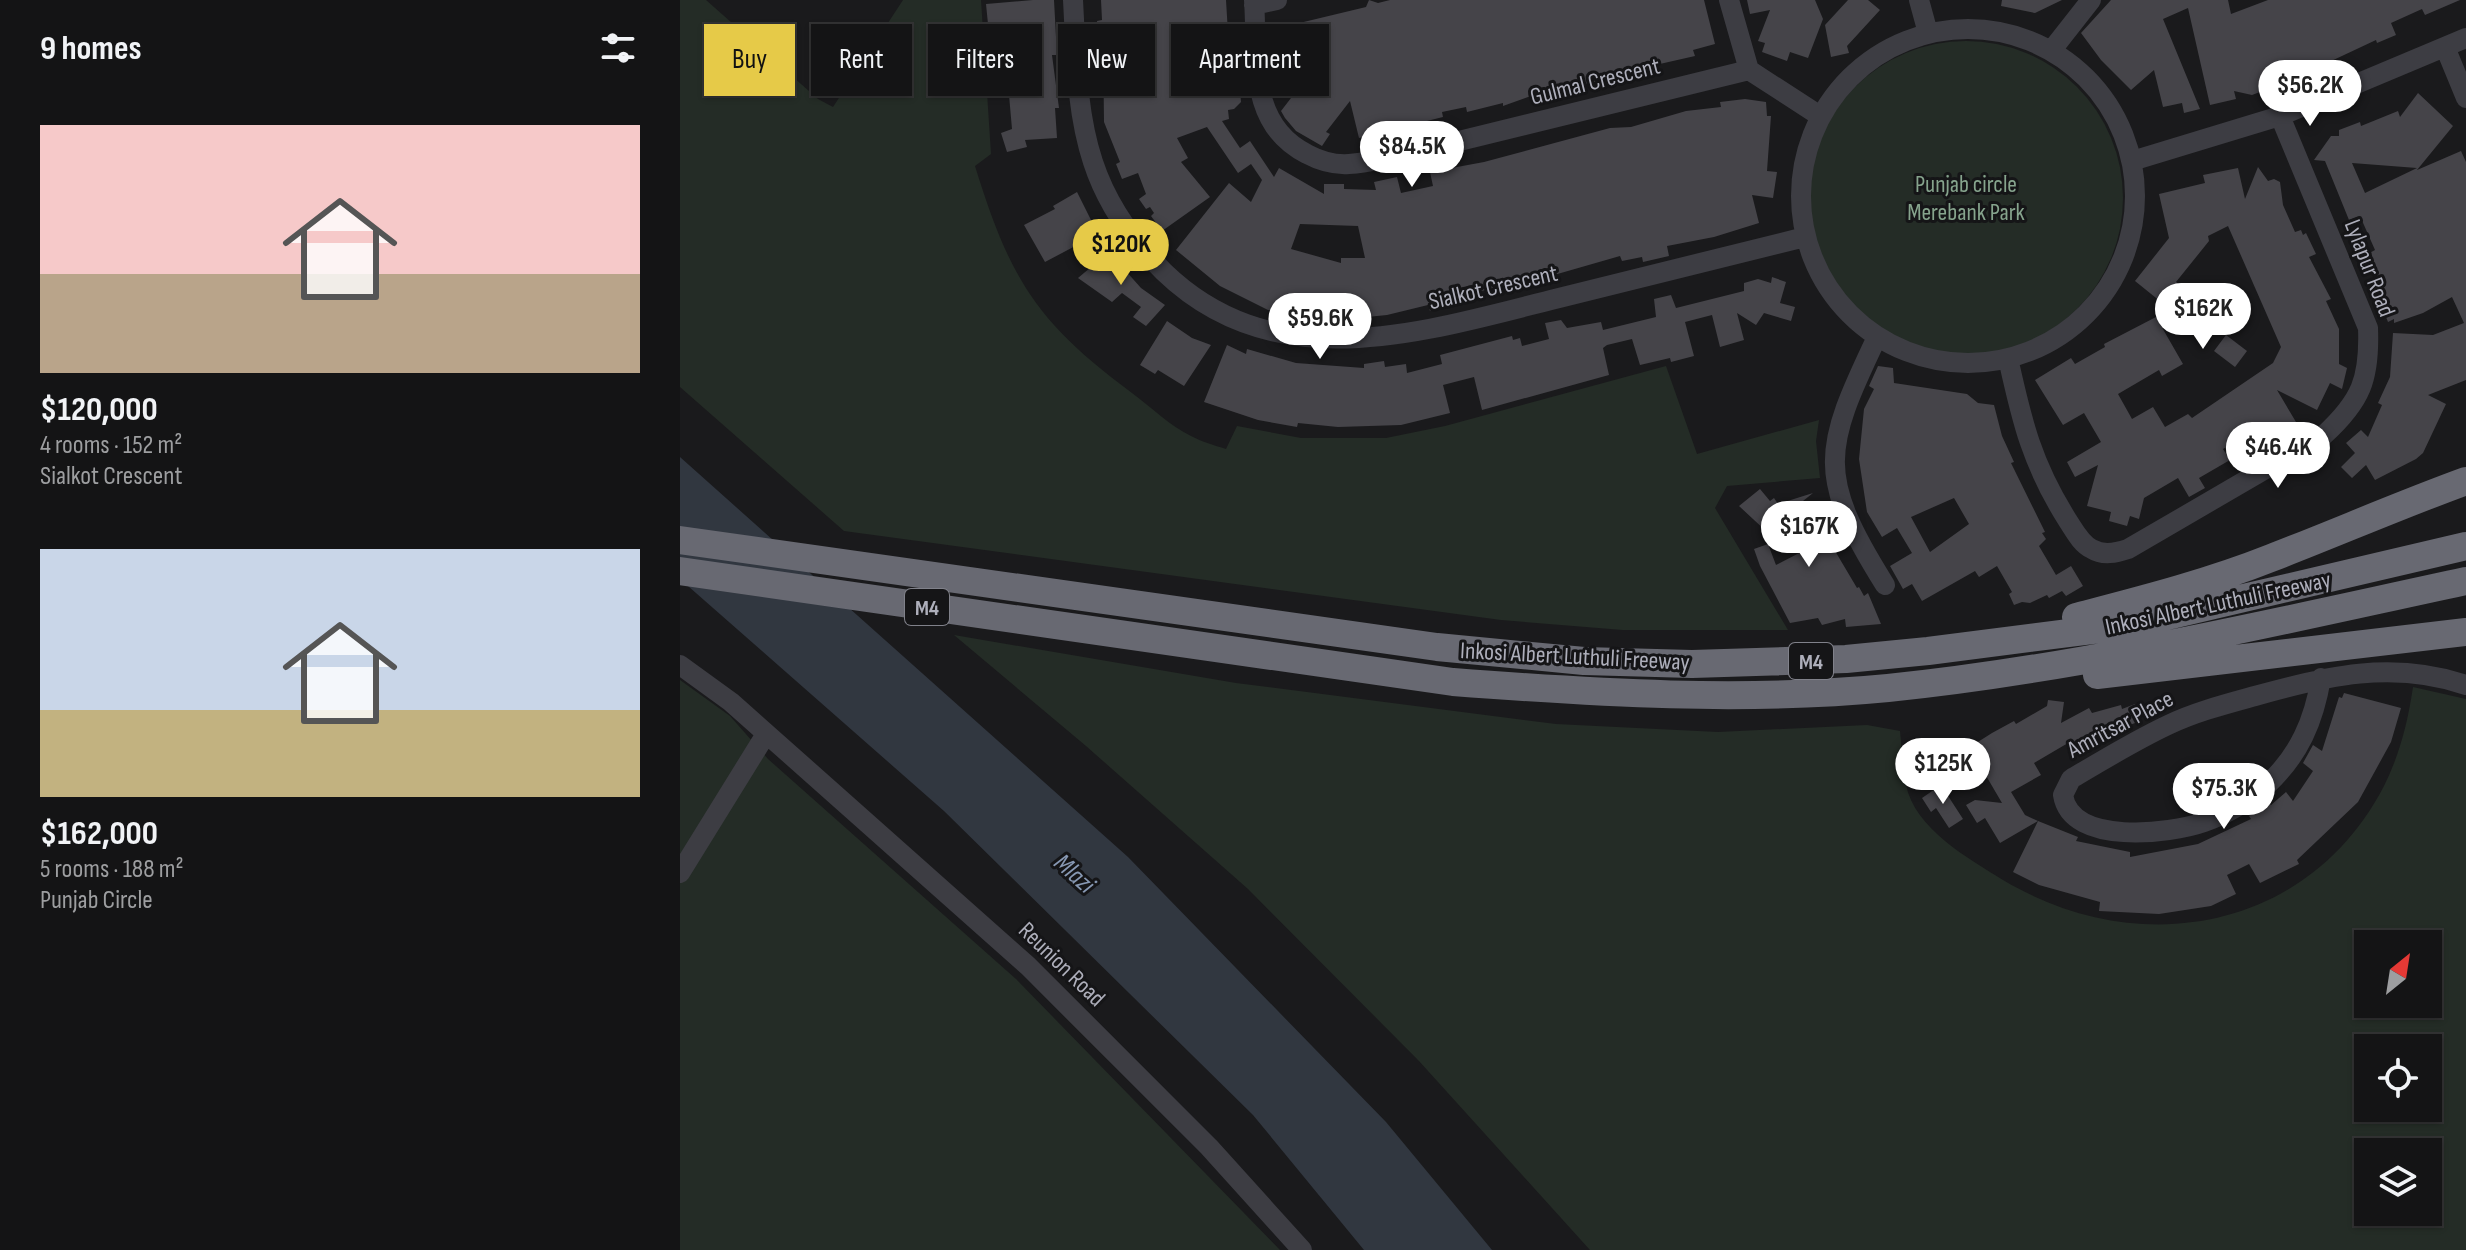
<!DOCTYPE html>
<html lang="en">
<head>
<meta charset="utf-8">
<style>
  :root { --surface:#141415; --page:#1d1d1e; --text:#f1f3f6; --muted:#9d9ea0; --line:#333334; --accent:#e6ca48 }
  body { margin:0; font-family:"Sofia Sans Condensed",sans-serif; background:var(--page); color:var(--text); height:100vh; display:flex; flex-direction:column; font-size:30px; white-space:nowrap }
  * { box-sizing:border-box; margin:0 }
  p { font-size:26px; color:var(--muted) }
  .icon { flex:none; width:44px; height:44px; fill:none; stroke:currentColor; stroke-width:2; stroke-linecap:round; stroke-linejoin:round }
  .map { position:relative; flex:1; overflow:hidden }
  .side { display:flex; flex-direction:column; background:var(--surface); width:680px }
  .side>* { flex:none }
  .guide { position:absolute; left:24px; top:24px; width:760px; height:72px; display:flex; gap:16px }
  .needle { width:52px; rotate:30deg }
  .tools { position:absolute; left:1674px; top:930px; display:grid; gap:16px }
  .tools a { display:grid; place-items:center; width:88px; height:88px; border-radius:0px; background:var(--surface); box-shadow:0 2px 6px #0004,0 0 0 2px var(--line); font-size:40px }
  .price { position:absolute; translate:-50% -68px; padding:0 18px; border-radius:28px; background:#fff; color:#222; font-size:26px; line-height:52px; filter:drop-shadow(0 2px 4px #0008) }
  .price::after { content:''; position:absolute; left:50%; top:48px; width:24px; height:18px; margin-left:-12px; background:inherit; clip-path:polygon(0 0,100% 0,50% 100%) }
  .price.on { background:var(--accent); color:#111 }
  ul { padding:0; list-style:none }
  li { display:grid; align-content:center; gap:16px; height:424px; padding:0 40px }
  li span { display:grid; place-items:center; height:248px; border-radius:0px; color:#555 }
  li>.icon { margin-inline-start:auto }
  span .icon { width:144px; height:144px; fill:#fffc; stroke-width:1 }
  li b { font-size:34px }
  h2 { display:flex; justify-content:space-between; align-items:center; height:96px; padding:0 40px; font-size:34px }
  .tag { padding:0 28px; border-radius:0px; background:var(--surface); box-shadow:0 2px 6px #0004,0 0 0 2px var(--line); font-size:28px; line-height:72px }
  .tag.on { background:var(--accent); color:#111 }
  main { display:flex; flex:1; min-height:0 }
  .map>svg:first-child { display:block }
  .green { fill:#242c26; fill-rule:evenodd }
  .water { fill:#313740 }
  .building { fill:#454449; fill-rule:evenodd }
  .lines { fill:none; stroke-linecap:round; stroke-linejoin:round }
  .minor { stroke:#3d3d43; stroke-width:20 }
  .highway { stroke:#686972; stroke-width:28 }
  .labels { text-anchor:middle; stroke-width:6; stroke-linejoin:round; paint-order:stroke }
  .shield { fill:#151517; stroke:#80818a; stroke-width:2 }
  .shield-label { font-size:22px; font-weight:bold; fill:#aeafbb }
  .street-label { font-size:24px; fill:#aeafbb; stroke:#151517 }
  .park-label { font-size:24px; fill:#86a48d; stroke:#151517 }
  .water-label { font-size:26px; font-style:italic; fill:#8798b3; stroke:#151517 }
</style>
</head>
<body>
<main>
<section class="side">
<h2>9 homes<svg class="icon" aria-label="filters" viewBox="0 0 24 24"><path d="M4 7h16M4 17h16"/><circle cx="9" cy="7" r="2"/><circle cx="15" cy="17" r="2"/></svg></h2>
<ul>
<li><span style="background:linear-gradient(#f6c9c9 60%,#b9a48a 0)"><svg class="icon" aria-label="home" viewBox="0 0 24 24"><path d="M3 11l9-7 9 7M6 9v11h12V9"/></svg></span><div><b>$120,000</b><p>4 rooms · 152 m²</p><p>Sialkot Crescent</p></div></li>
<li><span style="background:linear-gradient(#c9d6e8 65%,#c2b280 0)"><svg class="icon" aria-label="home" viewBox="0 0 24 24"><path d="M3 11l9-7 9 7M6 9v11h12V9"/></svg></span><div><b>$162,000</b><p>5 rooms · 188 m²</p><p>Punjab Circle</p></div></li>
</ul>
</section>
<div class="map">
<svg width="1786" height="1250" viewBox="0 0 1786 1250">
  <rect width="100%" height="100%" fill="#1a1a1c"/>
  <!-- green -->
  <path class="green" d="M0,0H26L138,99L153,107L223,0H301L311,154L295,166C330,279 356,322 452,393C471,407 490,426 511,436C522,442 534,445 546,449L557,426L621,438H706L765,426L986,366L1017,454L1139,420L1136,441L1140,478L1047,486L1035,508L1108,630H943L821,620L164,531L0,387Z
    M1129 198a157 157 0 1 1 314 0a157 157 0 1 1-314 0Z
    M274,635L556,683L876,724L1038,732L1187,725L1220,731C1222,749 1222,768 1226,785C1235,829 1288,858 1323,880C1459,961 1628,932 1704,786C1720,754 1728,721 1733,687L1786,699V1250H910L739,1061L568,889L406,746ZM1688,944H1748V1004H1688ZM1688,1048H1748V1108H1688ZM1688,1152H1748V1212H1688Z
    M0,680L50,716L88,759L336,979L600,1250H0Z"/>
  <!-- water -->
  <path class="water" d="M0,457L448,857L706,1122L812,1250H684L573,1115L264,811L0,579Z"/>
  <!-- building -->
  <path class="building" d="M353,0H374L377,55H372L379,108H375L377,138L345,140L347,147L327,152L321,133L332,129L329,95H324L323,84H314L306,4Z
    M421,0H546L548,33L531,34L532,69L547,70L551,89H560L561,102L554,109L548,110L549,119L542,121L560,148L570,141L594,177L599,168L644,194V184H664V189L696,190L694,182L717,177L721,193L753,186L750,172L804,162L930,128L951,127L1006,111L1041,107L1040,102L1065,99L1086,102L1087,116H1091L1087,171L1097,172L1093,198L1072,195L1079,223L1034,237L987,246L989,256L963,262L962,257L942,261L940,256L867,277L801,291L799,283L768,291L770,302L750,311L748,305L707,315L647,321L588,310L540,286L496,250L549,183L571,202L582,180L571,164L558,173L527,127L497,138L508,158L501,162L530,197L482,231L471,216L474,213L470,207L466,209L459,199L466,194L458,173L442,179L436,164L440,162L424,122L423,40H418L417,21L422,20ZM620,224L678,226L685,258H661V263L611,249Z
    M689,0L698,3L710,0H1024L1035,44L1013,50L1015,56L918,78V81L848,97L823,106V103L787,112L786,107L762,112L763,117L679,138L670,101L646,132L650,134L642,146L616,131L605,118L601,111L611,98L596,97L591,62L605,63L602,35L609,33L607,26L686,7Z
    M1067,0H1135L1143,19L1128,58L1110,52L1107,61L1082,52L1085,43L1078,41L1090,10L1070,14Z
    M1168,0H1188L1200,10L1167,46L1169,53L1151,57L1145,25Z
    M1322,0H1382L1355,13L1321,6Z
    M1431,0H1548L1551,14L1588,0H1780L1745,15L1742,9L1711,23L1716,35L1697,43L1696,40L1647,63L1646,61L1612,74L1579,88L1580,92L1572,95L1554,91L1556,99L1530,105L1508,8L1483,19L1520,109L1504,113L1502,103L1483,107L1474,70L1451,90L1421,60L1401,33Z
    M1738,93L1773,126L1737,170L1781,151L1786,162V380L1748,395L1766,404L1743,453L1736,459L1695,480L1686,465L1672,478L1661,467L1675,453L1666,443L1681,430L1688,437L1702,405L1698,403L1710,377L1713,333L1753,335L1784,323L1772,297L1743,313L1714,323V319L1708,322L1701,304L1706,302L1694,270L1692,271L1684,256L1695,250L1680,216L1669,220L1645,161L1634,160L1651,136H1659V130L1680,122L1681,126L1718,111L1720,117ZM1672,163L1737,168L1685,193Z
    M1578,167L1588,181L1594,179L1600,182L1603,205L1615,232L1621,230L1623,235L1626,233L1636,254L1629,257L1651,299L1646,301L1659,329V364L1667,368L1662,389L1650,383L1637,410L1597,390L1616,422L1579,444L1572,432L1543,449L1550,460L1519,478L1525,488L1509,497L1498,478L1464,498L1459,519L1450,516L1447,526L1429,521L1431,512L1407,506L1418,465L1395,477L1387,462L1421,442L1404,413L1383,425L1355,380L1391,358L1395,364L1425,347L1424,344L1476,317L1503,364L1482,376L1479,370L1438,394L1452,419L1473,407L1485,427L1508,414L1512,418L1593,363L1601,347L1548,226L1528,236L1529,241L1496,282L1501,286L1486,306L1455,281L1489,238L1479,194L1525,183L1523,175L1558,168L1565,199Z
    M397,192L418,234L365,262L344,225L375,209L373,206Z
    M429,252L461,288L485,305L466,326L453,317L461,307L442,293L432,302L398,278Z
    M1092,277L1106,282L1100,303L1115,307L1111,321L1084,313L1076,325L1057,313L1064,340L1040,347L1032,315L1005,322L1014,356L991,362L990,358L960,365L952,339L927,345L923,348L929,375L802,410L794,377L763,385L770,413L721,425L658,427L618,423L617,427L578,420L524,402L547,345L566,354L567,349L616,363L684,368V364L704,361L705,367L726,364L727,373L762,364L760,355L832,336L833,340L840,338L842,346L869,339L865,323L881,320L887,328L921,322L923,330L976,317L974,299L991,295L996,308L1064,291V283L1078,279L1091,283Z
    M487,321L512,338L531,345L504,386L478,370L475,374L460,365Z
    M1546,335L1567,351L1555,367L1534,351Z
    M1198,366L1213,368L1214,383L1287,394L1298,403L1314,405L1322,436L1334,462L1331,463L1365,532L1362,533L1366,539L1359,546L1376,575L1391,566L1403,586L1386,596L1382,591L1369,598L1367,595L1350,603L1342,602L1334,605L1329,594L1332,592L1317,566L1299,577L1295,571L1242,601L1232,584L1223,589L1210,566L1232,553L1217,528L1202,537L1187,512L1179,459L1184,409L1194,389L1189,386ZM1274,498L1289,524L1250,552L1231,517Z
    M1080,489L1090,501L1094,498L1098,504L1133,493L1123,501L1128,516L1138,513L1145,534L1177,588L1179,587L1184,596L1188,593L1201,624L1166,627L1165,619L1142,625L1138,618L1110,623L1080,566L1074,549L1088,544L1096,565L1123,551L1110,512L1087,532L1059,506Z
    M1664,693L1721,708L1711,742L1678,802L1617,860L1619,864L1580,883L1569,864L1547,875L1556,894L1531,906L1479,914L1419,911L1420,902L1359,885L1333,872L1358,821L1398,837L1396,841L1450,852V857L1518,844L1571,819L1569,816L1588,802L1591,805L1606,792L1613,801L1633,771L1623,763L1633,745L1642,751L1659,697L1662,698Z
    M1368,700L1384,702L1381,723L1409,708L1412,713L1441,705L1442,709L1455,704L1460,721L1410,741L1412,745L1396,755L1388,743L1354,763L1361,775L1331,792L1345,815L1358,821L1320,843L1305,818L1297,823L1286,805L1295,800L1322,803L1298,762L1280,773L1271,759L1312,733L1334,721L1336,724L1367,706Z
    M1261,785L1283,819L1269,828L1256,808L1251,812L1242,798Z"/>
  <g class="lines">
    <!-- minor -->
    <path class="minor" d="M393,0C396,53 396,111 413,162C427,205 452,240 484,272C597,381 745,331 879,298C961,278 1043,258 1125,237
      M574,0C578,57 567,124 627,154C640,161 654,165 669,164C685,163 702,159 718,156L1069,70L1140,116
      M1049,0L1069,70
      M1239,0L1248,33
      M574,5L597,0
      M1121 196a167 167 0 1 1 334 0a167 167 0 1 1-334 0Z
      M1765,47L1786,98
      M1371,51L1411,0
      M1452,161L1600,116L1786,38
      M1197,337C1143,450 1136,475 1205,585
      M1328,358C1342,422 1352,464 1388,521C1394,530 1401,544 1412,549C1423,556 1436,553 1448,549L1644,435C1681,401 1690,379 1688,328L1600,116
      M0,665L51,702L348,966L529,1147L622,1250
      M1641,678C1634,721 1619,755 1587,785C1569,801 1547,814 1524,822C1490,834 1391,846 1383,795L1391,779C1423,760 1454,741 1488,725C1515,712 1546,704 1575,696C1646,676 1713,660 1786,685
      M0,873L86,734"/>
    <!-- highway -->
    <path class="highway" d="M0,540L757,647L904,661L1012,664L1166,659L1248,651L1444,626L1786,546
      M0,571L773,682C917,693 1064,702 1208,688C1403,668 1595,622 1786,581
      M1396,617C1461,600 1528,583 1591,558C1656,533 1720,505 1786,481
      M1417,675L1786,632"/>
  </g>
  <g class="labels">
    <!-- shield labels -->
    <g class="shield">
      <rect x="225" y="589" width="44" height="36" rx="6"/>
      <rect x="1109" y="643" width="44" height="36" rx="6"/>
    </g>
    <g class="shield-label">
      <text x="247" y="615">M4</text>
      <text x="1131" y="669">M4</text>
    </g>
    <!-- street labels -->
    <g class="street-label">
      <text transform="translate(915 81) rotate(-14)" y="8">Gulmal Crescent</text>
      <text transform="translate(1690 268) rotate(69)" y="8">Lylapur Road</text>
      <text transform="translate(813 287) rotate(-13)" y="8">Sialkot Crescent</text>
      <text transform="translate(1538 603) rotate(-12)" y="8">Inkosi Albert Luthuli Freeway</text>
      <text transform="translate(895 656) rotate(3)" y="8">Inkosi Albert Luthuli Freeway</text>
      <text transform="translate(1440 724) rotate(-28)" y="8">Amritsar Place</text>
      <text transform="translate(382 964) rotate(44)" y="8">Reunion Road</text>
    </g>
    <!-- park labels -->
    <g class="park-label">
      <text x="1286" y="192">Punjab circle<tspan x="1286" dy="28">Merebank Park</tspan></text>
    </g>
    <!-- water labels -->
    <g class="water-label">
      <text transform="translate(395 873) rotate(42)" y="9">Mlazi</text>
    </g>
  </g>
</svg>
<div class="tools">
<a><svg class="needle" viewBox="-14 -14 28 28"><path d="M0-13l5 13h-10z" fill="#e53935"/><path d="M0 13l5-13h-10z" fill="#9d9ea0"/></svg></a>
<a><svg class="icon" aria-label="locate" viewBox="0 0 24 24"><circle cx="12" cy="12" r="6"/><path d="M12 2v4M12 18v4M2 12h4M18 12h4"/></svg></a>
<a><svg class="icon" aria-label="layers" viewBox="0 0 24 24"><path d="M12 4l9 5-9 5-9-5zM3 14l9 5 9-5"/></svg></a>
</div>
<b class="price" style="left:1630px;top:128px">$56.2K</b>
<b class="price" style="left:732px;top:189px">$84.5K</b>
<b class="price on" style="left:441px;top:287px">$120K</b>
<b class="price" style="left:1523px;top:351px">$162K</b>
<b class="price" style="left:640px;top:361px">$59.6K</b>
<b class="price" style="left:1598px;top:490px">$46.4K</b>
<b class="price" style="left:1129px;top:569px">$167K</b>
<b class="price" style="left:1263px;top:806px">$125K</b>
<b class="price" style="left:1544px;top:831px">$75.3K</b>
<div class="guide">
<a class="tag on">Buy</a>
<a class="tag">Rent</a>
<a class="tag">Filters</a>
<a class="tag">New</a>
<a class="tag">Apartment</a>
</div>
</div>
</main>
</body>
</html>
